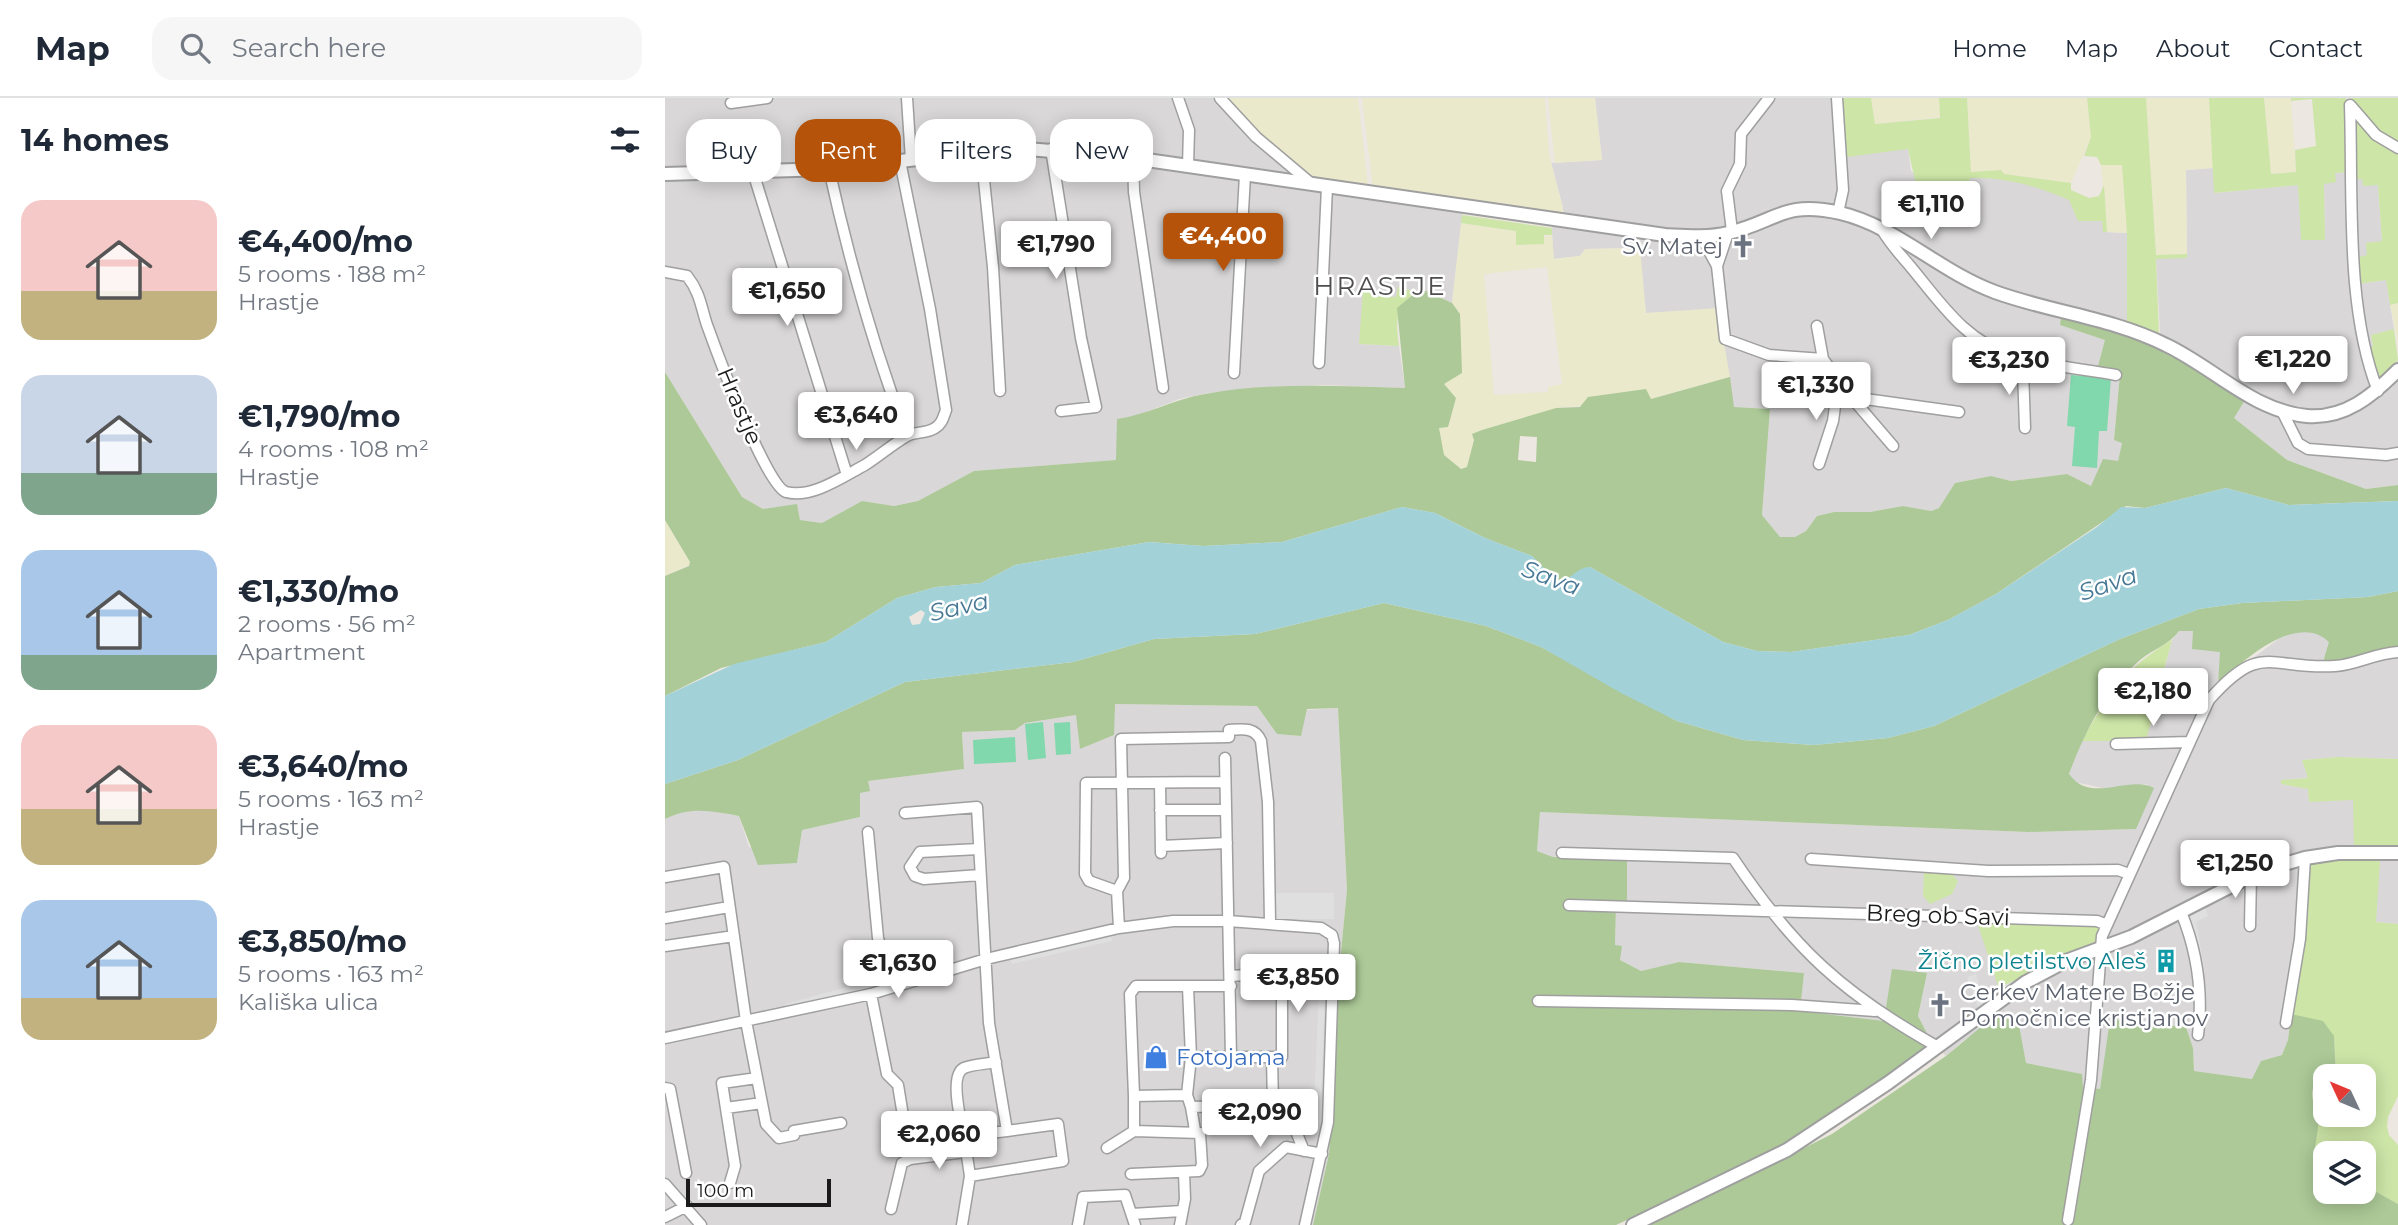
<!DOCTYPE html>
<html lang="en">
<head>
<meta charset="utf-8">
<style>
  :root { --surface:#fff; --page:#f6f6f7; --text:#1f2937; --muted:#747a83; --line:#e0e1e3; --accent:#b45309 }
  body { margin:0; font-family:Montserrat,sans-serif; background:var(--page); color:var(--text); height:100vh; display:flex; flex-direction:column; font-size:26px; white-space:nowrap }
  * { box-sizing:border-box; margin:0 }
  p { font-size:23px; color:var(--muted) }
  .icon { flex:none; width:38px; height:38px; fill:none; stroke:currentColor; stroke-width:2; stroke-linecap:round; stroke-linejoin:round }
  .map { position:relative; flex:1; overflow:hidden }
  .sheet { display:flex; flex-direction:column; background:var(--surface); width:665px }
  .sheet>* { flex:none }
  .hud { position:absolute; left:21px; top:21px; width:665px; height:63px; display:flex; gap:14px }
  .needle { width:46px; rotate:314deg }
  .buttons { position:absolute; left:1648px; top:966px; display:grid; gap:14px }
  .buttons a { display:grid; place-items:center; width:63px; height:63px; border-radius:14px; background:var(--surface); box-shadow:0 4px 18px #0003; font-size:35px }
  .scale { position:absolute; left:21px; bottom:18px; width:145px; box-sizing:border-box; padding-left:7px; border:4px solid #1b1b1b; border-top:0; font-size:19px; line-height:24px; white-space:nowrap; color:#1b1b1b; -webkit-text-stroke:5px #fff; paint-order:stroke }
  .price { position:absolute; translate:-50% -60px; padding:0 16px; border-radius:7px; background:#fff; color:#222; font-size:23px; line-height:46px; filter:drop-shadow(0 2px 4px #0008) }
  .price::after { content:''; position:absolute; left:50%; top:42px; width:21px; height:16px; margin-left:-10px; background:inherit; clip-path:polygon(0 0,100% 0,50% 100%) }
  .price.selected { background:var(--accent); color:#fff }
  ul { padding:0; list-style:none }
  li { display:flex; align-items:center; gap:21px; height:175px; padding:0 21px }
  li span { display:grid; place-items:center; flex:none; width:196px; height:140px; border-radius:21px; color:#555 }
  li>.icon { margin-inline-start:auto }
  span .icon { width:84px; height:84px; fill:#fffc; stroke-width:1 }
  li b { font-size:30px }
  h2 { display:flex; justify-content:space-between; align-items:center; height:84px; padding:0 21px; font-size:30px }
  .chip { padding:0 24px; border-radius:21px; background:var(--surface); box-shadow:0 4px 18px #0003; font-size:24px; line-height:63px }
  .chip.selected { background:var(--accent); color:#fff }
  header { display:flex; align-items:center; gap:42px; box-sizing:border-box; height:98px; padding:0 35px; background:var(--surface); border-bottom:2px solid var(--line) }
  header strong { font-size:33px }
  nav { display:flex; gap:38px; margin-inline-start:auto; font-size:24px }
  .search { width:490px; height:63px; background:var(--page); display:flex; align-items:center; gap:18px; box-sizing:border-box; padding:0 24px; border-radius:21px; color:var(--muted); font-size:26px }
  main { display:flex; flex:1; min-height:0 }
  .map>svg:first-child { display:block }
  .residential { fill:#d9d7d8 }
  .farmland { fill:#eae9cc; fill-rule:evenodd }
  .grass { fill:#cde5a7 }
  .forest { fill:#acc997; fill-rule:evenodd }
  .pitch { fill:#81d8ac }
  .parking { fill:#dfdfdf }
  .water { fill:#a2d2d8; fill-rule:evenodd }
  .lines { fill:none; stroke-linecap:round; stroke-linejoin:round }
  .minor-casing { stroke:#9f9f9f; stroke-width:13 }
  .tertiary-casing { stroke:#9f9f9f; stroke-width:16 }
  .minor { stroke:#fff; stroke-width:10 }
  .tertiary { stroke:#fff; stroke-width:12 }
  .labels { text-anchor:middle; stroke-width:5; stroke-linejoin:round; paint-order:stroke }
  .worship-label { font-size:23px; fill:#5b616d; stroke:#fff; text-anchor:end }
  .street-label { font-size:23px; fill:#1b1b1b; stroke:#fff }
  .culture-label { font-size:23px; fill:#0d838f; stroke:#fff; text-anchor:end }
  .shop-label { font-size:23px; fill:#366cbe; stroke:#fff; text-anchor:start }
  .water-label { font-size:24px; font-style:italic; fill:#477895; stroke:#fff }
  .quarter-label { font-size:26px; letter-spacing:2px; fill:#4e4e4e; stroke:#fff }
</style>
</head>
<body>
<header>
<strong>Map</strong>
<div class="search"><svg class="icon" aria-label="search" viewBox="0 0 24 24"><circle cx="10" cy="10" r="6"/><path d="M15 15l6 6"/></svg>Search here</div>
<nav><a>Home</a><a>Map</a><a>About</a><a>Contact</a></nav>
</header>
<main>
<section class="sheet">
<h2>14 homes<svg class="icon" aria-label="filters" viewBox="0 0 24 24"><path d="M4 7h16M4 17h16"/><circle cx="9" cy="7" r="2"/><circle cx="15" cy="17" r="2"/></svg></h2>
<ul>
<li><span style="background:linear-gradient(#f6c9c9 65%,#c2b280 0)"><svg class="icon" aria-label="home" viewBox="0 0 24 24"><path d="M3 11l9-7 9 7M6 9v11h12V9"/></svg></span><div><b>€4,400/mo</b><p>5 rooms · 188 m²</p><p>Hrastje</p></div></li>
<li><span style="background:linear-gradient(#c9d6e8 70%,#7fa58c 0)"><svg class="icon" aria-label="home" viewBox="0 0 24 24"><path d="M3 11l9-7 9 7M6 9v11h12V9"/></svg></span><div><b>€1,790/mo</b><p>4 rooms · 108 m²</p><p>Hrastje</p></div></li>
<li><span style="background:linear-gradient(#a9c7e8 75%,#7fa58c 0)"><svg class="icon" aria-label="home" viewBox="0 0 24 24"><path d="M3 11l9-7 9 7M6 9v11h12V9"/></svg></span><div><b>€1,330/mo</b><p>2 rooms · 56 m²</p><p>Apartment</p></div></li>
<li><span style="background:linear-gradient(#f6c9c9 60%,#c2b280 0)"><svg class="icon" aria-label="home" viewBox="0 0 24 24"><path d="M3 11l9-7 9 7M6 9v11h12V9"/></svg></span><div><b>€3,640/mo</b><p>5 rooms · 163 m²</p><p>Hrastje</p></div></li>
<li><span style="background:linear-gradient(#a9c7e8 70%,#c2b280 0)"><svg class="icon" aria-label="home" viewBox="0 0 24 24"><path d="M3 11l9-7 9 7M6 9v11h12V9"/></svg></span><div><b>€3,850/mo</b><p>5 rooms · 163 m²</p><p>Kališka ulica</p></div></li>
</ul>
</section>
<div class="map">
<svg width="1733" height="1127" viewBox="0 0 1733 1127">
  <rect width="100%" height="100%" fill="#ece7e0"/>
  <!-- residential -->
  <path class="residential" d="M0,0H559L645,80L799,104L787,205L761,193L751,194L733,189L732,199L710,198L694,246L734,248L740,290L656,287L543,295L514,301L471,318L452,321V362L309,373L253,403L229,408L197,403L157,425L135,422L132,407L98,411L77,399L0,274Z
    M930,0H1176L1243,50L1246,73L1282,101L1281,88L1304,86L1305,80L1337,79L1377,90L1405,102L1438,123L1439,134L1462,135V238L1397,220L1395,227L1441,242L1455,275L1449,342L1457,344L1453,363L1426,388L1402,376L1346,383L1326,378L1290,385L1274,410L1265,413L1238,408L1205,414H1169L1152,418L1141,433L1130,439H1115L1097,417L1105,311L1069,309L1010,214L981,215L974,150L921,151L915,158L888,161L887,130L898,109L886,65L937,62Z
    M1548,70L1550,95L1633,87L1637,142H1660L1659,85L1670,75L1685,74L1713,87L1717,144L1702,157L1694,186L1721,182L1729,231L1706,237L1714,281L1733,262V387L1701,391L1622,362L1569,320L1580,302L1496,250L1491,160H1522L1521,72Z
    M1639,532L1655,535L1665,544L1658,563L1733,552V671L1732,661L1673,659L1637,662L1643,680L1616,682V686L1643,691L1644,703L1688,702L1733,752V826L1711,824L1626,916L1623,942L1617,957L1596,963L1588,981L1529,973L1528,950L1521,929L1452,922L1444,928L1436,992L1418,989L1416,976L1361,965L1352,922L1336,919L1298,943L1281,958L1267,945L1253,918L1262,875L1220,923L1135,913L1139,875L1014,864L976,873L955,862L956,848H950L951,807L962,762L888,759L872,753L875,714L1363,734L1470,731L1482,686L1442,691L1410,684L1404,676L1417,643L1481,642L1507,542L1514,533H1529L1556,553L1553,586L1615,540Z
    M449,606L592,608L612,636L635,638L642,612L673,610L682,792L672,895L664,1056L648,1127H0V721L11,715L40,711L74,718L84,749L132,765L137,732L195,719V695L203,683L299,671L297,634L350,632L360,625L412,617L415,651L449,637Z"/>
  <!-- farmland -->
  <path class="farmland" d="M559,0H693L703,89L645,80L593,37Z
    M697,0H880L884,56L899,115L897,118L708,90Z
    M883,0H930L937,62L890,65Z
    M1206,0H1274L1275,19L1210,26Z
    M1302,0H1422L1426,39L1406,85L1339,76L1336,72L1306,74Z
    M1481,0H1544L1548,70L1521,72L1522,156L1491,158Z
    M1599,0H1626L1631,74L1606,76Z
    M1436,67H1457L1462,135L1442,134Z
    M796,125L852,133V147L887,137L889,161L915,158L920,151L975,150L981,215L1053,210L1065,279L985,301L891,310L809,342L802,370L797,371L778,357L774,330L783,329L791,300L779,286L794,274L795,216L787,205ZM882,169L897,286L883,289V294L829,297L819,176Z
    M1733,205V245L1725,207Z
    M0,422L25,464L24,467L0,478Z
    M1488,582L1496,583L1490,609L1481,607Z"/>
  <!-- grass -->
  <path class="grass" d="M1176,0H1206L1210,26L1275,20L1274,0H1302L1306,74L1336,72L1339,76L1406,85V92L1424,100L1434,98L1439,87L1442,134H1438L1437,123H1413L1404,102C1371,88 1342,79 1305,80L1304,86L1281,88L1282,101L1254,100L1243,51L1182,59Z
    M1422,0H1481L1491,157L1522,156V160L1491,161L1494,235L1462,223V135L1457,67H1436L1432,59L1419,58L1426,39Z
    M1544,0H1599L1606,76L1631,74L1630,52L1651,48L1647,1L1626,3V0H1681L1685,74L1670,75L1671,84L1659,86L1660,142H1636L1633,87L1549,95Z
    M1686,0H1733V48C1714,37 1694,21 1686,0Z
    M1689,16L1733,54V205L1725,207L1721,182L1693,186L1694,159L1702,157L1701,145L1717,143L1713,87L1698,88L1697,81H1691Z
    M797,117L887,130V137H879V146L851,147V133L796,125Z
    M733,189L751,194C729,209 731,224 734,248L694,246L698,191L708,192L710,198L731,199Z
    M1729,231L1733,262L1714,281L1710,280L1702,251L1708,248L1706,237Z
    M1507,542L1496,583H1488L1481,607L1490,609L1481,643H1417C1443,596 1460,570 1507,542Z
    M1673,659L1733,661V752L1689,749L1688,702L1644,704L1643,691L1616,686V682L1643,680L1637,662Z
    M1706,758L1715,762L1711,824L1733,826V998L1723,1019L1722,1028L1724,1037L1733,1047V1106L1699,1087V1055H1661V1058L1650,1051C1651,1041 1654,1031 1653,1022C1653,1005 1641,1001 1652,985L1661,982V1017H1699V978H1671L1669,938L1626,916L1646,766Z
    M1259,771L1283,772L1293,783L1287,796L1265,806L1258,798Z
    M1311,821L1427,825L1435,830V839L1427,848L1334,891Z"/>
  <!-- forest -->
  <path class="forest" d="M761,193L787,205L795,216L797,275L779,286L791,300L783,329L774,330L779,357L796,371L802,369L809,342L807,336L817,332L891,310L915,309L923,299L981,291L986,301L1065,279L1069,309L1105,311L1097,417L1115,439H1130L1141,433L1152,418L1169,414H1205L1238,408L1266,413L1274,410L1290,385L1326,378L1346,383L1402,376L1426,388L1438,361L1453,363L1457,345L1449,342L1455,276L1432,272L1440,242L1395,227L1396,220L1479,242L1521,264L1580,302L1569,320L1622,362L1701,391L1733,387V403L1624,407L1561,390L1480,410L1461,408L1331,496L1283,522L1244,537L1126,554L1092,553L1058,544L925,469L893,485L867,458L820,440L770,415L737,409L617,444L538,448L484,444L350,467L316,485L271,489L232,500L161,544L56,570L0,598V478L24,468L25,464L0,422V274L77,399L98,411L132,406L135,422L157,425L197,403L229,408L253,403L309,373L451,362L452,321C482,317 509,301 540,296C605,284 674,288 740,290L732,210L751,194ZM855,338L872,339L871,364L853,362Z
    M1733,493V552L1679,564H1658L1664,544C1633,513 1576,563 1553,587L1555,554L1527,551L1528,533H1514C1504,547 1488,551 1475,562C1441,591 1420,634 1404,676C1426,707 1463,676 1489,690L1471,731L1363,734L875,714L872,753L888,759L962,762V807H951L950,847L957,848L955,862L976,873L1014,864L1139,875L1135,913L1219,923L1227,871L1262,875L1253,918L1267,945L1158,1022L1091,1062L951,1127H648L664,1056L672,895L682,792L673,610L642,611L636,638L612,636L592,608L450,606L449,637L415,651L411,617L360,625L350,632L297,634L299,671L203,683L205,693L195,695V719L137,732L132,765L93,767L74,718C48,713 25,708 0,721V686L73,662L240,584L408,564L489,541L590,536L719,505L821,528L876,549L1012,623L1078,642L1149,647L1223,640L1269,628L1455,541L1534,511L1577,505L1703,499Z
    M1626,916L1658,923L1669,938L1671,978H1661V982L1651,985C1641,1001 1653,1005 1653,1022C1654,1031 1651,1041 1650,1051L1661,1058V1094H1699V1087L1733,1106V1127H985L1167,1036L1281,958L1328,919L1353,922L1361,965L1417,976L1418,989L1435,991L1444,928L1452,922L1521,929L1528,950L1529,973L1587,981L1596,963L1617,957L1623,942Z"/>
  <!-- pitch -->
  <path class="pitch" d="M1406,277L1446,280L1442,333H1434L1432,370L1407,368L1410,329L1402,328Z
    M378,624L381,660L363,662L360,626Z
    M405,624L406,656L391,657L389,625Z
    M350,639L351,664L309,666L308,642Z"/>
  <!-- parking -->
  <path class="parking" d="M610,795H669V821H610Z
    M1540,808L1543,818L1531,824L1540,873L1535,874L1522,817Z
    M446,837L447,843L347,866L345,860Z
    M288,860L290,866L121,912L120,906Z
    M655,866H661L655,1027L648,1026Z
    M1311,876L1317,898L1348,883H1355L1314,913L1302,879Z"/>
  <!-- water -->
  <path class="water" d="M1561,390L1624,407L1733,403V493L1703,499L1577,505L1534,511L1455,541L1269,628L1223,640L1149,647L1078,642L1012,623L956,595L876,549L821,528L719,505L590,536L489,541L408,564L240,584L73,662L0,686V598L69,566L161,544L232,500L271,489L316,485L350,467L484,444L538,448L617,444L737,409L770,415L820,440L867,458L893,485C906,482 912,469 925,469L1058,544L1092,553L1126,554L1244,537L1283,522L1331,496L1432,429L1456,409L1480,410ZM256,512L260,515L255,526L247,527L244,519Z"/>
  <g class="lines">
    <!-- minor casing -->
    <g class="minor-casing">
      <path id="minor" d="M242,0L246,62
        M513,0L524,32L523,68
        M555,0L591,39L648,87
        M1172,0L1178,92L1173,115
        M66,5L102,0
        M1685,7C1688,96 1680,210 1713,293
        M1686,8L1711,37L1733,50
        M386,51L416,240L431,309L396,313
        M316,53L328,169L335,293
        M468,60L469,94L498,290
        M164,71C184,162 209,251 242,338
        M88,74L182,377
        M1216,130C1224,145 1234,155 1245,168C1275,204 1301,245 1349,258C1382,268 1418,271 1451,277
        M1067,133L1062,93L1075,66L1076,36L1104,0
        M1036,138L1052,168L1060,241L1104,257L1158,261L1186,299L1294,314
        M1052,168L1063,135
        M0,174L22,178C35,194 36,209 42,227C51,252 101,388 121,394C147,401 179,378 200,367C213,359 233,342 244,337C252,334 263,335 270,330C277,326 278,320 281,312L265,211L235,63
        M1152,228L1158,261
        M1350,259L1358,272L1360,330
        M654,265L662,89
        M569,275L580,77
        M1186,299L1228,348
        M1617,313L1633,345L1643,351L1721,357L1733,355
        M1154,366L1168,323L1173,286
        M1451,646L1525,644
        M560,660L566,959H526L522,997L526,1009L608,1007L607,960
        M495,686L496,755
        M495,712H560
        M240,715L312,709L324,925L342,1033L299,1038L305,1078L398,1063L393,1026L342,1033
        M203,734L213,840L226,888
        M496,748L562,745
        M314,751L255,754L245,769L250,778L259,781L315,777
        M897,755L1068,760C1128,850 1178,896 1273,949
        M1146,761L1323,773L1453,772L1464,776
        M0,779L59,769L81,923L101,1026L114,1040L129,1037V1033L176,1025
        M452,793L424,783L420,776L421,685L560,684
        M904,807L1432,823L1442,827
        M1516,814C1532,853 1538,896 1533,937
        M0,820L64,809
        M1585,828L1586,777
        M454,830L452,793L459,780L456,641L564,639V632C578,631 590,629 596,643L603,704L605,824
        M0,848L69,838
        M565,878L617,875V959H566
        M523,889L526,959
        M206,896L222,976L233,987L245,1061L237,1065L226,1111
        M873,903L1127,907L1210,913
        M1621,925L1635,841L1640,760
        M0,940L206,896L321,861L454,830L508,823H563L656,830L667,837L669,845L663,1024L640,1127
        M0,990L5,991L21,1075
        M522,997L469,998L465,896L471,888H566
        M469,998V1033
        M608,1007L626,1021L639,1053
        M526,1009L530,1032
        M61,1010L97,1005
        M299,1038C296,1024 284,977 299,970C308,966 322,966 331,964
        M442,1050L469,1033
        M245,1061L300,1054
        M466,1076L534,1073L537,1067L535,1035L469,1033
        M65,1085L70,1068L57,985L92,980
        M0,1086L36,1127
        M467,1116L517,1113
        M0,1119L22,1108
        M1403,1122L1426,982L1437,838L1544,602C1597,542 1604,572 1670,568C1691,567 1710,555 1733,554
        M297,1127L305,1078
        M413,1127L418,1099L460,1097L470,1127
        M515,1127L520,1101L519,1075
        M576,1127L580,1124L594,1073L621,1049L657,1056"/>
    </g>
    <!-- tertiary casing -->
    <g class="tertiary-casing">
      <path id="tertiary" d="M0,76L164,71L350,50L468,60L1000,137C1021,138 1042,140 1063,135C1111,124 1118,102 1175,115C1231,128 1275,174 1330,194C1385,214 1447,220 1501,247C1548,269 1588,313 1642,318C1680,321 1707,298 1733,272
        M968,1127L1122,1052L1223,985L1361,884L1401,863L1466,839L1596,773L1640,760L1673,755H1733"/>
    </g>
    <!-- minor -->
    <use href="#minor" class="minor"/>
    <!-- tertiary -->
    <use href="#tertiary" class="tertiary"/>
  </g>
  <!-- icons -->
  <defs>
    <g id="church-bare" transform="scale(1.89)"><path d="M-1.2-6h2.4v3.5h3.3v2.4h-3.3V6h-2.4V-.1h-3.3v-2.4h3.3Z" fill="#6b7280" stroke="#fff" stroke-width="2.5" paint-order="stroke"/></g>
    <g id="building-bare" transform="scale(1.89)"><path d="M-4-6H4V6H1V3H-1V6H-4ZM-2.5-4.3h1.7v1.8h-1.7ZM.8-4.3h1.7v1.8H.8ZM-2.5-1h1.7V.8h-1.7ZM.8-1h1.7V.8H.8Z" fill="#0f9aa8" stroke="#fff" stroke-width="2.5" paint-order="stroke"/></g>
    <g id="shop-bare" transform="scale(1.89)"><path d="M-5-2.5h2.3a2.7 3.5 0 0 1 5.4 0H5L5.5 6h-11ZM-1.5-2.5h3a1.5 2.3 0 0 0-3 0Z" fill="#3f7fe0" stroke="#fff" stroke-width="2.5" paint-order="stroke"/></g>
  </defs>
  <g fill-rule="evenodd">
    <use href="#church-bare" x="1078" y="148"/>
    <use href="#building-bare" x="1501" y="863"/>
    <use href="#church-bare" x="1275" y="907"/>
    <use href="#shop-bare" x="491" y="959"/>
  </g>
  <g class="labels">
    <!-- worship labels -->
    <g class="worship-label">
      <text x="1058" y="156">Sv. Matej</text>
      <text x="1295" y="902" text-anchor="start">Cerkev Matere Božje<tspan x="1295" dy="26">Pomočnice kristjanov</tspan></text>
    </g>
    <!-- street labels -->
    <g class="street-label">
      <text transform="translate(75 308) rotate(67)" y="8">Hrastje</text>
      <text transform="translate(1273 817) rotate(2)" y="8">Breg ob Savi</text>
    </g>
    <!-- culture labels -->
    <g class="culture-label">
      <text x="1481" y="871">Žično pletilstvo Aleš</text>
    </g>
    <!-- shop labels -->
    <g class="shop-label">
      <text x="511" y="967">Fotojama</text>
    </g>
    <!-- water labels -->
    <g class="water-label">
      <text transform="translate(886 480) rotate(20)" y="8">Sava</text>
      <text transform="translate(1443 486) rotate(-19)" y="8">Sava</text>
      <text transform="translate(294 509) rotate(-13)" y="8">Sava</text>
    </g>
    <!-- quarter labels -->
    <g class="quarter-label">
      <text x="715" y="197">HRASTJE</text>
    </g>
  </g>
</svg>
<div class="buttons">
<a><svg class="needle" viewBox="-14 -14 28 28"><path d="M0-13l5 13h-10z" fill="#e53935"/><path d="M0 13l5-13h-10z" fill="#747a83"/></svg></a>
<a><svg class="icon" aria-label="layers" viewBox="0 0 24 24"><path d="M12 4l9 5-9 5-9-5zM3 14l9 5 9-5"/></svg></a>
</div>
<div class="scale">100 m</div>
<b class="price" style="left:1266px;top:143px">€1,110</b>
<b class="price selected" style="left:558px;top:175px">€4,400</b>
<b class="price" style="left:391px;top:183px">€1,790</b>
<b class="price" style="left:122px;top:230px">€1,650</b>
<b class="price" style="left:1628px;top:298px">€1,220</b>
<b class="price" style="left:1344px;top:299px">€3,230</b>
<b class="price" style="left:1151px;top:324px">€1,330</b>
<b class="price" style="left:191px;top:354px">€3,640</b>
<b class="price" style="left:1488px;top:630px">€2,180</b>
<b class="price" style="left:1570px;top:802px">€1,250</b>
<b class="price" style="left:233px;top:902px">€1,630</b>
<b class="price" style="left:633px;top:916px">€3,850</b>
<b class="price" style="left:595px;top:1051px">€2,090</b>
<b class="price" style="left:274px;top:1073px">€2,060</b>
<div class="hud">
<a class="chip">Buy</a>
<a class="chip selected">Rent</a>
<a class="chip">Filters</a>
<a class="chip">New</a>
</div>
</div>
</main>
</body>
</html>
